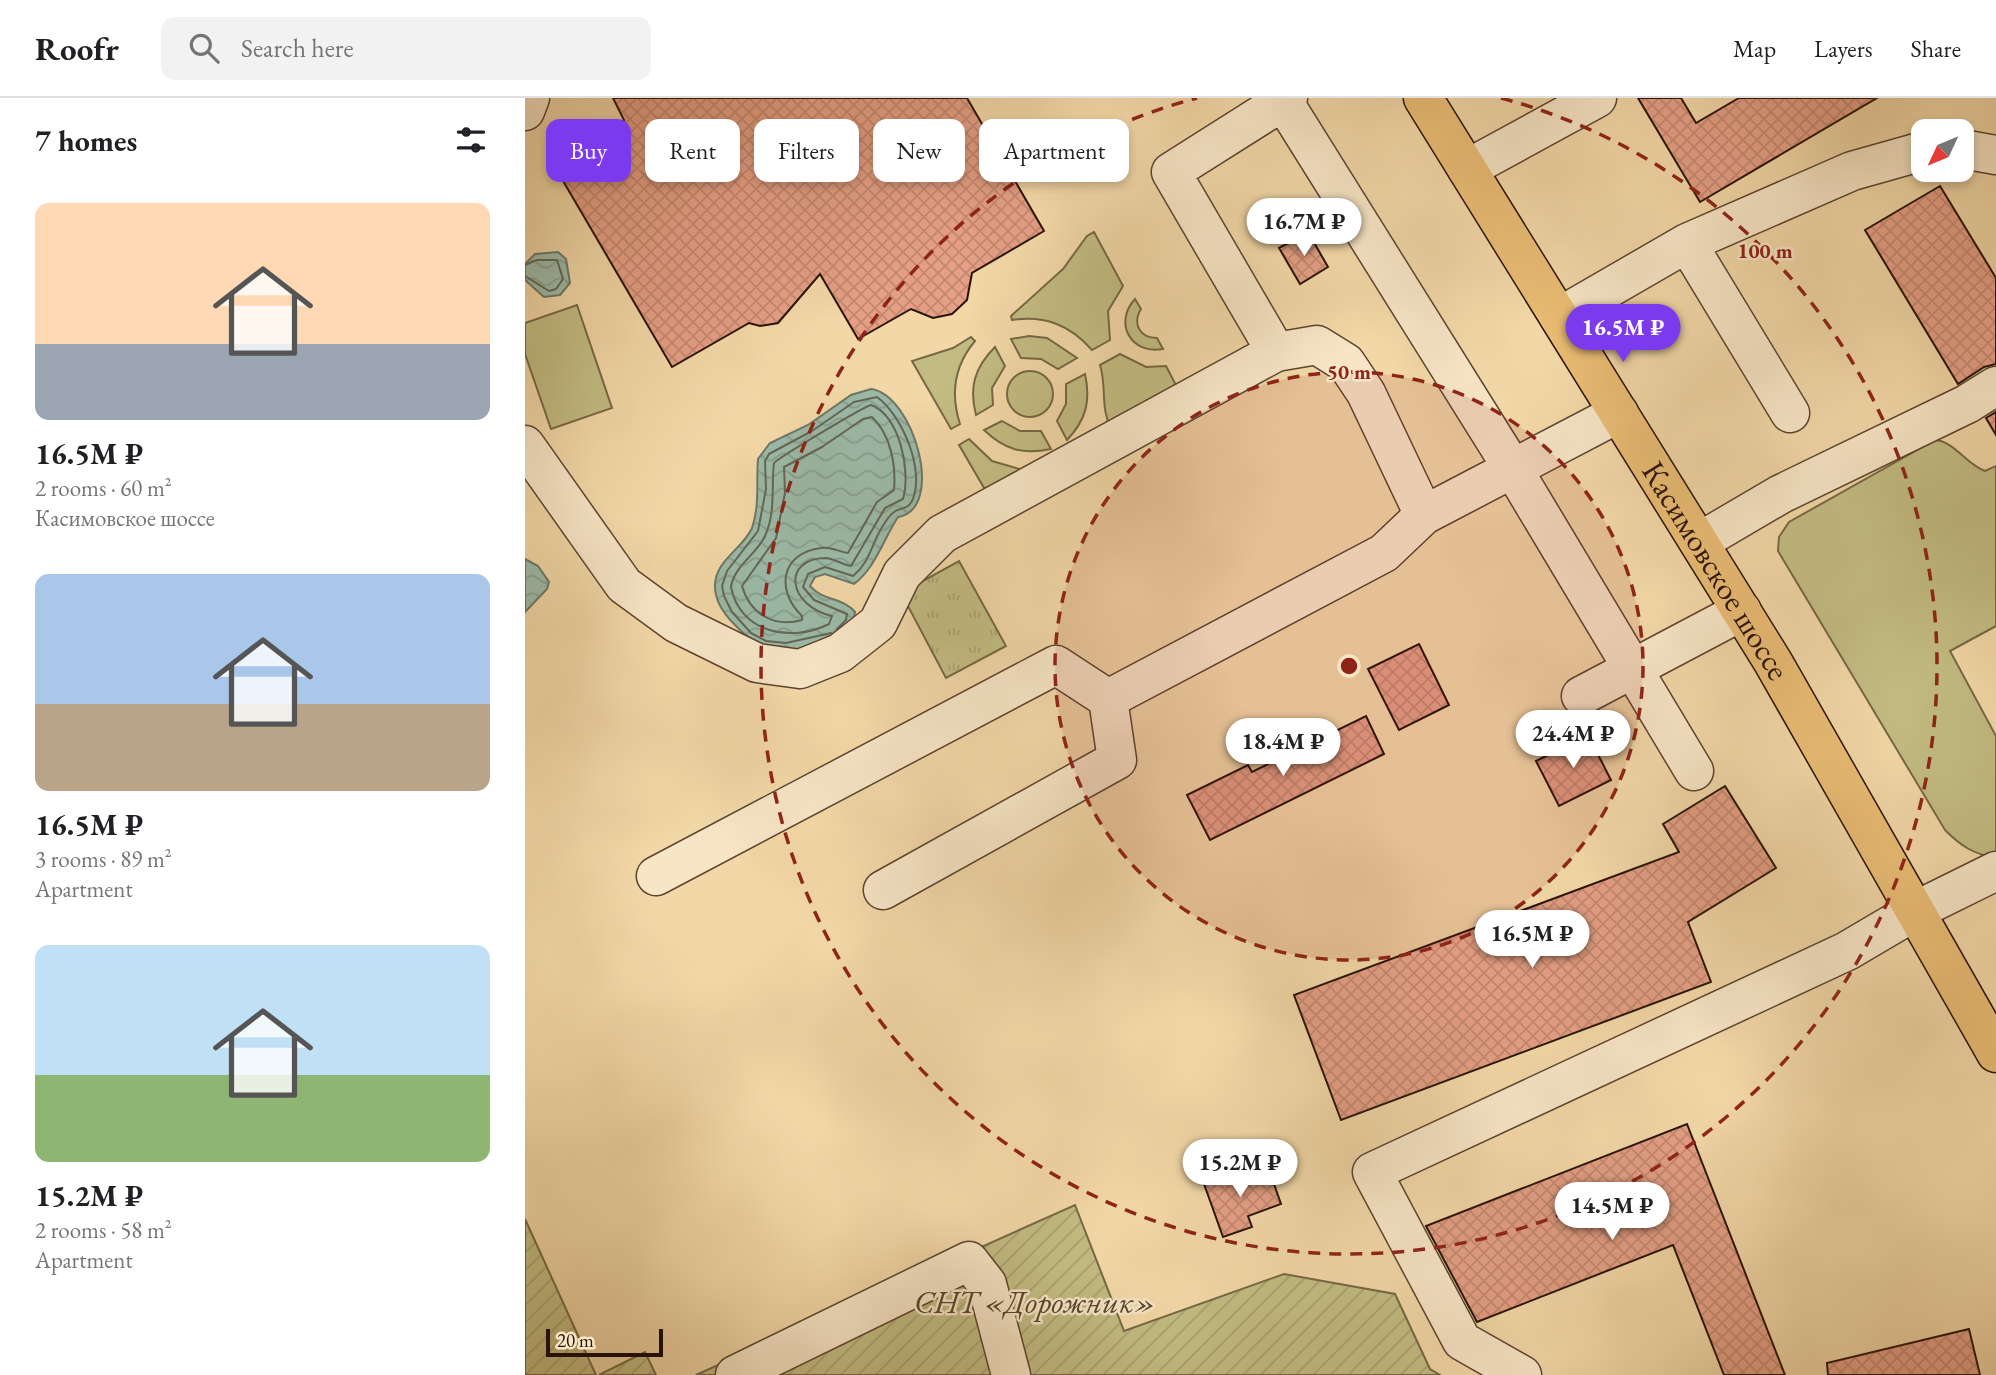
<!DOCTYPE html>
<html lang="en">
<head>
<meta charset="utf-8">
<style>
  :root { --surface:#fff; --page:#f2f2f2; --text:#202124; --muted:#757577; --line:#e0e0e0; --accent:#7c3aed }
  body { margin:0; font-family:"EB Garamond",serif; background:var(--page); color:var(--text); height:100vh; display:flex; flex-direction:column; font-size:26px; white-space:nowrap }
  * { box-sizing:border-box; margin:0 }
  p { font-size:23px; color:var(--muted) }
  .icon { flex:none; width:38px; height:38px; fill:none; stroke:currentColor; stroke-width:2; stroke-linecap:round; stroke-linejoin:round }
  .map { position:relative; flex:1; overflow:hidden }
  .details { display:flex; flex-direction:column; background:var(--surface); width:525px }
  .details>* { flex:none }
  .guide { position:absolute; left:21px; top:21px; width:665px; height:63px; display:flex; gap:14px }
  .needle { width:46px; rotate:226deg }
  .controls { position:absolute; left:1386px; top:21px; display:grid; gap:14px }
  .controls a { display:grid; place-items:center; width:63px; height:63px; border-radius:14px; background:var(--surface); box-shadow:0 4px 10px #0003; font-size:35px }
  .scale { position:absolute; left:21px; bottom:18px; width:117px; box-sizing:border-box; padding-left:7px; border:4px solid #291307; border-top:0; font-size:19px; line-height:24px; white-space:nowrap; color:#291307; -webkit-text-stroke:5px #f7e5c6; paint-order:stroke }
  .price { position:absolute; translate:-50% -60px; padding:0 16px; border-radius:24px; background:#fff; color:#222; font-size:23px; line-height:46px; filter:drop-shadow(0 2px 4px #0008) }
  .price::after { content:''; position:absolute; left:50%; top:42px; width:21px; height:16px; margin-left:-10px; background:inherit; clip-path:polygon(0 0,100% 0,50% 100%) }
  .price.active { background:var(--accent); color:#fff }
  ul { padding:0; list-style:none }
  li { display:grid; align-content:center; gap:14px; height:371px; padding:0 35px }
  li span { display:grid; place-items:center; height:217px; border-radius:14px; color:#555 }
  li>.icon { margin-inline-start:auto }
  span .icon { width:126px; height:126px; fill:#fffc; stroke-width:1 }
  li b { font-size:30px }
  h2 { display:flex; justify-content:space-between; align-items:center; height:84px; padding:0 35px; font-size:30px }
  .tag { padding:0 24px; border-radius:14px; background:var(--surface); box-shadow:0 4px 10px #0003; font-size:24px; line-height:63px }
  .tag.active { background:var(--accent); color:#fff }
  header { display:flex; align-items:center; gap:42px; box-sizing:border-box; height:98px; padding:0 35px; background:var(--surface); border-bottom:2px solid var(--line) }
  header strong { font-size:33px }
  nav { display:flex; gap:38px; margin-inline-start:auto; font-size:24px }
  .search { width:490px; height:63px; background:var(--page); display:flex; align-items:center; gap:18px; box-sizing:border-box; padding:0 24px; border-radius:14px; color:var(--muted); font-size:26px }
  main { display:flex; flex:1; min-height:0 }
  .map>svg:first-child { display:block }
  .grass { fill:#c2bc82; stroke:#766844; stroke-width:2 }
  .park { fill:url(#park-tufts); stroke:#766844; stroke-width:2 }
  .garden { fill:url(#garden-furrows); stroke:#766844; stroke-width:2 }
  .water { fill:url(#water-waves); stroke:#6d7767; stroke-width:2 }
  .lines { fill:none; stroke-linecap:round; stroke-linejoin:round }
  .shore { stroke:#626657; stroke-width:2 }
  .building { fill:url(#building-cross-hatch); stroke:#291307; stroke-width:2 }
  .minor-casing { stroke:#5b442f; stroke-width:41 }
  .major-casing { stroke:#291307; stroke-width:41 }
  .minor { stroke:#f7e5c6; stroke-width:38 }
  .major { stroke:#e9bc74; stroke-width:38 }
  .ring { fill:none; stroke:#8f2418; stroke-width:3.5; stroke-dasharray:12 9 }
  .labels { text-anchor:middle; stroke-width:5; stroke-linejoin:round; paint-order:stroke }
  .street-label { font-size:32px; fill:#291307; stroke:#f7e5c6 }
  .park-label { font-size:32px; font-style:italic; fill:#57462c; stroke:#f7e5c6 }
  .centre { fill:#8f2418; stroke:#f7e5c6; stroke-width:3.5 }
  .ring-label { font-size:21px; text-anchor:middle; font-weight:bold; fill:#8f2418; stroke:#f7e5c6; stroke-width:5; stroke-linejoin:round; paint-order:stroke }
</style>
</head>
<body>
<header>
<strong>Roofr</strong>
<div class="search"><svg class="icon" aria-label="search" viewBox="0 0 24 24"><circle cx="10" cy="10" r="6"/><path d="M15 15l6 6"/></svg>Search here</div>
<nav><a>Map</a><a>Layers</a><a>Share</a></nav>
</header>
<main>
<section class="details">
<h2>7 homes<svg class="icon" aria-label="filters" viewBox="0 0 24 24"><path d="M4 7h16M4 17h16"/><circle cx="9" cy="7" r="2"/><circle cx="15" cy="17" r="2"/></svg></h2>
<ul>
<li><span style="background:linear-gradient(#ffd9b3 65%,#9aa5b1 0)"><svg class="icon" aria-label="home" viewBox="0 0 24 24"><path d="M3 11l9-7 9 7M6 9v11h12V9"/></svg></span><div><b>16.5M ₽</b><p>2 rooms · 60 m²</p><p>Касимовское шоссе</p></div></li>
<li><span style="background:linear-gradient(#a9c7e8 60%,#b9a48a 0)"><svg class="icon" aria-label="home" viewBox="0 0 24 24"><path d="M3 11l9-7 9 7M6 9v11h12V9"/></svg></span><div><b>16.5M ₽</b><p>3 rooms · 89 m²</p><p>Apartment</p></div></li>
<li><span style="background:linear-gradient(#bfe0f5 60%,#8fb573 0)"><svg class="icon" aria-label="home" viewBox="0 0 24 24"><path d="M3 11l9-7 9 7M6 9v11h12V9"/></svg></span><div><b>15.2M ₽</b><p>2 rooms · 58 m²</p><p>Apartment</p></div></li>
</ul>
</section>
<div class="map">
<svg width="1471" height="1277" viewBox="0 0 1471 1277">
  <defs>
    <pattern id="park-tufts" width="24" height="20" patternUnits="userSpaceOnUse" patternTransform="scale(1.75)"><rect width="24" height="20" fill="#c2bc82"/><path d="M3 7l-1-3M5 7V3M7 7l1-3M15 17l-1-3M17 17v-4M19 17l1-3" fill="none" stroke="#a7a16f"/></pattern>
    <pattern id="garden-furrows" width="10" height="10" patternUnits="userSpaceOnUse" patternTransform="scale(1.75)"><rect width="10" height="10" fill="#c2bc82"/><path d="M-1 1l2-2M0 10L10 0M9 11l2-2" fill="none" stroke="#a7a16f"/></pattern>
    <pattern id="water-waves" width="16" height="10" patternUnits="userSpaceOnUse" patternTransform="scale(1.75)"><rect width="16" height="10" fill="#9bbaa7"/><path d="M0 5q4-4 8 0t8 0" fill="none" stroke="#869f8e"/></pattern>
    <pattern id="building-cross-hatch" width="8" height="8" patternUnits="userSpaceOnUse" patternTransform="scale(1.75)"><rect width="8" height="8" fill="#e49f84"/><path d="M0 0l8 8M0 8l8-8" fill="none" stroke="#c48870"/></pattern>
  </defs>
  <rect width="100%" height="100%" fill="#f2d7a7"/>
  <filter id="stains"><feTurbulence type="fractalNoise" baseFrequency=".00286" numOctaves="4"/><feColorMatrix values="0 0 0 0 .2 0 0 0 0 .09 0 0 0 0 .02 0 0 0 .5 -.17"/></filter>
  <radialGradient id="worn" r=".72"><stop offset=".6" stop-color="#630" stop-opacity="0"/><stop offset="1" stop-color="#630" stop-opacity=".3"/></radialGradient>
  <!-- grass -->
  <path class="grass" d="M569,134L598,188L583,213L585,242L567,252C545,227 520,217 487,222L486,218L538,171L562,138Z
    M610,201L616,211C607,226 615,240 632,240L638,251C606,257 588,225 610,201Z
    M52,207L87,310L26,331L0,256V225Z
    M504,238L522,240L552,260L533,271L516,261L496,260L486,241Z
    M446,239L450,243C429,268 425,295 435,326L426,331L387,263L428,250Z
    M470,249L480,268L467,290L468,307L451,317C444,290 449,270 470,249Z
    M595,256L621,269L641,268L653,291L586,330C575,310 582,289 575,267Z
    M482 296a23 23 0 1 1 46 0a23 23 0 1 1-46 0Z
    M560,276C566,303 561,322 542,342L532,323L541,306V286Z
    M477,323L495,333H516L526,351C498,357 480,352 459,332Z
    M444,341L467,363L498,372L462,395L434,347Z
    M1410,342C1429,343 1442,367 1460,373L1471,368V528L1425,553L1471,638V760C1448,756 1436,748 1420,732L1253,453L1254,439L1264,424Z"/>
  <!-- park -->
  <path class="park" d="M434,463L481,548L421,580L376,495Z"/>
  <!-- garden -->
  <path class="garden" d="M550,1107L599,1233L759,1176L870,1196L905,1271L915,1277H171Z
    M0,1121L71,1277H0Z
    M120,1254L131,1277H74Z"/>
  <!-- water -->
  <path class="water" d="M33,154L41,161L45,185L35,197L19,199L0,182V166L10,156Z
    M346,291C389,297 421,411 373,419C358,442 351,469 329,486L300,476L290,479L285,488C298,503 317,499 330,514L328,525C285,552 248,569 209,526C199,516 190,502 190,488C190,462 218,451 227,430C235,407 231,384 233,361L245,345L283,327L326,297Z
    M0,461L13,468L24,484L22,491L0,514Z"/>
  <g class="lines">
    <!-- shore -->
    <path class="shore" d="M0,167L12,162H32L38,181L31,191L24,193L0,178
      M346,307C375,317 386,374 378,401L360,410L326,468C317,467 309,460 300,460C257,461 262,507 307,518L304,526C266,545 215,535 206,489C209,468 232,456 240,438C251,414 246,389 249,365C253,360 338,309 346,307Z
      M347,319C366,337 371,367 369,392L352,404L323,455C314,454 306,448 296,450C256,455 250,492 277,518V522C249,530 225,516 217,488L251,440L260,395L259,369L297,349L338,321Z
      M306,535L261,545L241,543L226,535L207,514L199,498L197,488L202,473L233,433L241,391L240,363L244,356L287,333L329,304L352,299C377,317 401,373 387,403C382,412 376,409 369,414C364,417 359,426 356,431C346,448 344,465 328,478L300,469L283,476L278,489L289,502L322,516L321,522L312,531"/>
  </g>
  <!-- building -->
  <path class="building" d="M88,0H442L519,133L447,175L442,202L427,216L408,220L386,211L333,241L295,176L253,225L235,228L224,225L147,269L27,64L99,22Z
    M1113,0H1156L1171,25L1214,0H1352L1175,104Z
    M1415,88L1471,180V266L1459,269L1433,286L1340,132Z
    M783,134L803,169L775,186L754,150Z
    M1471,314V337L1461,320Z
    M894,546L924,607L874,632L843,571Z
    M841,618L859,656L685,742L662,697L723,667L727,674Z
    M1063,637L1086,682L1034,708L1011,663Z
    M1200,688L1251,770L1163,824L1186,884L816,1022L769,897L1154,754L1138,726Z
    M1162,1026L1260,1277H1199L1148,1147L952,1224L901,1128Z
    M706,1072L711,1084L744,1072L756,1106L723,1118L727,1129L698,1139L678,1083Z
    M1444,1231L1455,1277H1303L1302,1265Z"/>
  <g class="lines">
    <!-- minor casing -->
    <g class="minor-casing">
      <path id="minor" d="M763,0L646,74L751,254L792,247L821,265L841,295L899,417L1094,315
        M758,3L988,371L1169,673
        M0,13L5,0
        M1437,51L1471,57
        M942,71L1072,0
        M1162,145L1265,315
        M1034,219L1162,145L1327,73L1398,53
        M0,347L99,487L151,525L232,565L275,571L315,555L353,525L377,476L417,436L751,254
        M1174,444L1256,396L1442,306L1471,288
        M1056,598L1217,513
        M131,778L531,567L583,601
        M358,792L592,662L583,601L859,455L899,417
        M210,1277L444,1163L462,1186L486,1277
        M997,1277L937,1243L847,1074L1322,853L1390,813L1471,773"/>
    </g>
    <!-- major casing -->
    <g class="major-casing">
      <g id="major">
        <path id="s1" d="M898,0L1248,564L1471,955"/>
      </g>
    </g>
    <!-- minor -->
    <use href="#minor" class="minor"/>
    <!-- major -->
    <use href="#major" class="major"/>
  </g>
  <!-- distance rings -->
  <circle cx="824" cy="568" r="294" fill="#8f2418" fill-opacity=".12"/>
  <g class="ring">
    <circle cx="824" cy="568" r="294"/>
    <path d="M976 0A588 588 0 1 1 672 0"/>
  </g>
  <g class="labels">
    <!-- street labels -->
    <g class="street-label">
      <text dy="11" stroke="none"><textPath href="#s1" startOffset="556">Касимовское шоссе</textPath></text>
    </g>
    <!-- park labels -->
    <g class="park-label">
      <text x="510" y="1215">СНТ «Дорожник»</text>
    </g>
  </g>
  <circle cx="824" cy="568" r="10" class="centre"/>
  <g class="ring-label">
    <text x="1240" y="160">100 m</text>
    <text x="824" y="281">50 m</text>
  </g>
  <rect width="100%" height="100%" filter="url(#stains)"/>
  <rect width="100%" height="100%" fill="url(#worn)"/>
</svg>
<div class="controls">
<a><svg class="needle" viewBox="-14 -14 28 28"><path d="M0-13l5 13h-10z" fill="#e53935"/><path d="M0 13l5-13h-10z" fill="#757577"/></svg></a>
</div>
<div class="scale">20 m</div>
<b class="price" style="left:779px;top:160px">16.7M ₽</b>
<b class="price active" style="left:1098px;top:266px">16.5M ₽</b>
<b class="price" style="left:1048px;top:672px">24.4M ₽</b>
<b class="price" style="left:758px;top:680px">18.4M ₽</b>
<b class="price" style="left:1007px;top:872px">16.5M ₽</b>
<b class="price" style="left:715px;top:1101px">15.2M ₽</b>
<b class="price" style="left:1087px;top:1144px">14.5M ₽</b>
<div class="guide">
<a class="tag active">Buy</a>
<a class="tag">Rent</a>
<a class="tag">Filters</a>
<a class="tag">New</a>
<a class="tag">Apartment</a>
</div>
</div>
</main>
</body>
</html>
